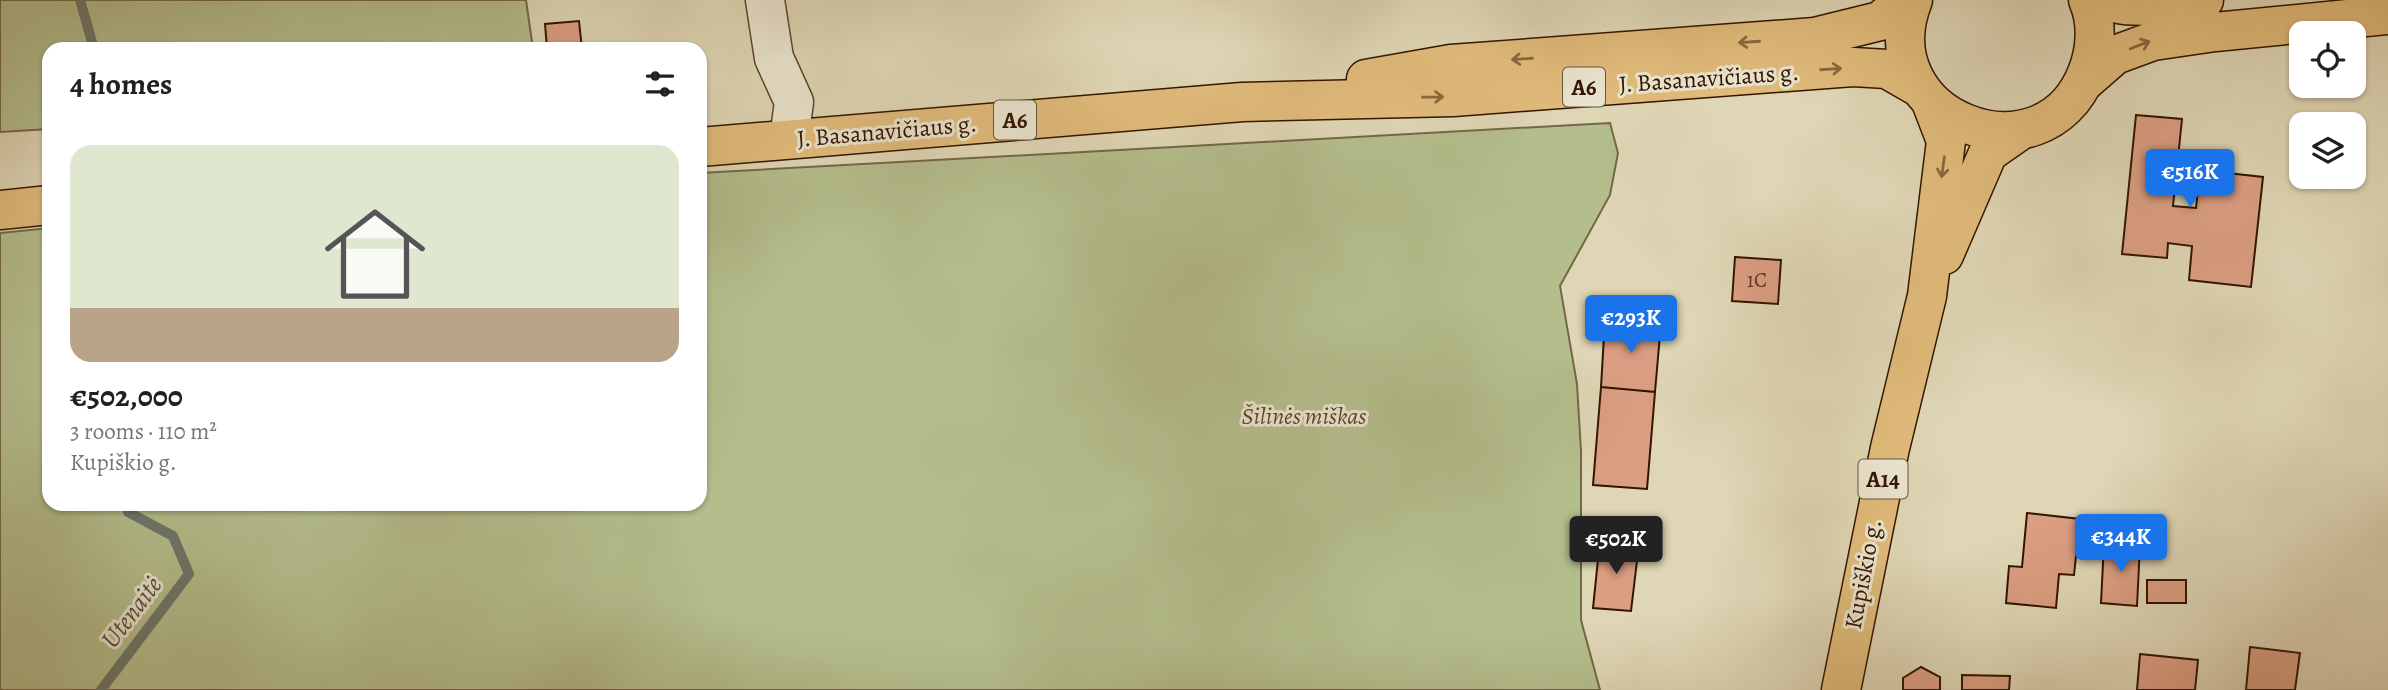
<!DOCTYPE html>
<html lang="en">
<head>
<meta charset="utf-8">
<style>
  :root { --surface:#fff; --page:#f2f2f2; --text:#202124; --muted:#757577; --accent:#1a73e8 }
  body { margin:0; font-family:Alegreya,serif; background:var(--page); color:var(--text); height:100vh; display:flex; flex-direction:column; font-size:26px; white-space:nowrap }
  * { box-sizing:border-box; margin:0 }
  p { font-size:23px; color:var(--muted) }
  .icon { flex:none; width:38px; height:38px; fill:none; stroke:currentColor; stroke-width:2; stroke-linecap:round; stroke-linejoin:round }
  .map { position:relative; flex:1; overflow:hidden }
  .side { position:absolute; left:42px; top:42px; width:665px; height:469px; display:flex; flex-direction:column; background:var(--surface); border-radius:21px; box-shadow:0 2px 5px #0004 }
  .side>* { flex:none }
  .controls { position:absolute; left:2289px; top:21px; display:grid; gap:14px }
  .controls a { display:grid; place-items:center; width:77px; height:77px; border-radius:14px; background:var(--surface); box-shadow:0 2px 5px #0004; font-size:35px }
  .price { position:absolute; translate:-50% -60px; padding:0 16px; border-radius:7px; background:var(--accent); color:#fff; font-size:23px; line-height:46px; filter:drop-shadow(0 2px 4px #0008) }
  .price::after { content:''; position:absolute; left:50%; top:42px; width:21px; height:16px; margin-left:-10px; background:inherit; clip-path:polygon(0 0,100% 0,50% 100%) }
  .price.selected { background:#222; color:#fff }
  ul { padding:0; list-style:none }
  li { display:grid; align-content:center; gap:14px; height:371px; padding:0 28px }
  li span { display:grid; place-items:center; height:217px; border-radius:21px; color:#555 }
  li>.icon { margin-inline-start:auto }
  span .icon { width:126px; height:126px; fill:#fffc; stroke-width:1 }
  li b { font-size:30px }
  h2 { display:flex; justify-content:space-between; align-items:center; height:84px; padding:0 28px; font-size:30px }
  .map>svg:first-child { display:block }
  .green { fill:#b4bd8c; stroke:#736846; stroke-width:2 }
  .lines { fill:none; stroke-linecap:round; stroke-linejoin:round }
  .stream { stroke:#6c776a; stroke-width:10 }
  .building { fill:#db9e82; stroke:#321400; stroke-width:2 }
  .minor-casing { stroke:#5d442d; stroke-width:41 }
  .major-casing { stroke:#321400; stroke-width:41 }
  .highway-casing { stroke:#321400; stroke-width:41 }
  .minor { stroke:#eae4cf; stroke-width:38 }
  .major { stroke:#e0bb7a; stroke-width:38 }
  .highway { stroke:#e0bb7a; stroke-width:38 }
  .oneway { stroke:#89683d }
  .labels { text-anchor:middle; stroke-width:6; stroke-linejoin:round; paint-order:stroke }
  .number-label { font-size:21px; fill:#5c3620 }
  .shield { fill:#eae4cf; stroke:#69523e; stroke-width:2 }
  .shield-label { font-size:23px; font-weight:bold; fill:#321400 }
  .street-label { font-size:24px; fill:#321400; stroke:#eae4cf }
  .park-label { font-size:24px; font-style:italic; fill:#59472a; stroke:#eae4cf }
  .water-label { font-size:26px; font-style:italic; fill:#544e3e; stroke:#eae4cf }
</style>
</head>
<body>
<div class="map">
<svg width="2388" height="690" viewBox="0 0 2388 690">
  <rect width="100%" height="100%" fill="#dfd6b5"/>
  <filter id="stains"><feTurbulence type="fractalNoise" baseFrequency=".00286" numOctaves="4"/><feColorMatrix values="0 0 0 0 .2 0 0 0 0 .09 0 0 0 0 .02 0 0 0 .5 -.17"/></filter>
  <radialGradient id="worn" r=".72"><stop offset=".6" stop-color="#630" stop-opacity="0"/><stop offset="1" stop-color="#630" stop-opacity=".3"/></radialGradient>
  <!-- green -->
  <path class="green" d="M0,0H526L533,49H49V129L0,132Z
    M1610,123L1618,153L1610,195L1560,286L1577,384L1581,451V620L1600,690H0V233L49,228V504H700V173Z"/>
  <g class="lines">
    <!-- stream -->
    <path class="stream" d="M80,0L94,49
      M101,690L189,574L173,536L128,512V504"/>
  </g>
  <!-- building -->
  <path class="building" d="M579,21L582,49H547L545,24Z
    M2136,115L2182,119L2173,206L2196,208L2200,170L2263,177L2251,287L2189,280L2192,246L2168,243L2167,258L2122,254Z
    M1735,257L1781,260L1778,304L1732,301Z
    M1605,319L1661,323L1655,392L1601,387Z
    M1601,387L1655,392L1647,489L1593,485Z
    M2027,513L2080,519L2074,575L2059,574L2056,608L2006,603L2009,566L2022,567Z
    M1600,540L1639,544L1631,611L1593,608Z
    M2104,543L2140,545L2137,606L2101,603Z
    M2147,580H2186V603H2147Z
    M2250,647L2300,653L2295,690H2246Z
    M2140,654L2198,660L2195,690H2137Z
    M1921,667L1940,677V690H1903V678Z
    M1962,675L2010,676L2009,690H1962Z"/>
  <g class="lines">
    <!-- minor casing -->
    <g class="minor-casing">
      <path id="minor" d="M765,0L774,58L794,102L789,139"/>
    </g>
    <!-- major casing -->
    <g class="major-casing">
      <path id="major" d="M2107,0C2126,12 2181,2 2204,0
        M2084,82L2115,55L2153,41L2215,32L2388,15"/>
    </g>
    <!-- highway casing -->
    <g class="highway-casing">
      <path id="highway" d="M1913,0C1866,119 2043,186 2087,73C2096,50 2098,23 2088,0
        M1366,79L1451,64L1815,37L1880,21L1905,0
        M700,147L1242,102L1453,97L1853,67L1887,69L1920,88
        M0,210L49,205
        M1944,255L1988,153L2021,130
        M1841,690L1890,448L1927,296L1946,141L1931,102"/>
    </g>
    <!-- minor -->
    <use href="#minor" class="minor"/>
    <!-- major -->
    <use href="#major" class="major"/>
    <!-- highway -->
    <use href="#highway" class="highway"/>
  </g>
  <!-- one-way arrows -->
  <defs><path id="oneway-shaft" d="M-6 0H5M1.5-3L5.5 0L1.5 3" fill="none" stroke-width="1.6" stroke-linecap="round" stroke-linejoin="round" transform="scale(1.75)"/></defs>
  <g class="oneway">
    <use href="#oneway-shaft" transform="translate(1749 42) rotate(176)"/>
    <use href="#oneway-shaft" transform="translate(2140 45) rotate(-21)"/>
    <use href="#oneway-shaft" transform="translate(1522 59) rotate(176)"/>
    <use href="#oneway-shaft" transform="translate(1831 69) rotate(-4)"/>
    <use href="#oneway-shaft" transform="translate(1433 97) rotate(-1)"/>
    <use href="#oneway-shaft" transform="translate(1943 167) rotate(98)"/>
  </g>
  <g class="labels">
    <!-- number labels -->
    <g class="number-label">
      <text x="1757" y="287">1C</text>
    </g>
    <!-- shield labels -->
    <g class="shield">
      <rect x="1563" y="67.5" width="42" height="39" rx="5"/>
      <rect x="994" y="100.5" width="42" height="39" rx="5"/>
      <rect x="1858.5" y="459.5" width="49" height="39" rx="5"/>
    </g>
    <g class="shield-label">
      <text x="1584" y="95">A6</text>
      <text x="1015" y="128">A6</text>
      <text x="1883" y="487">A14</text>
    </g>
    <!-- street labels -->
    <g class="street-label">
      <text transform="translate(1709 78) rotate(-4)" y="8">J. Basanavičiaus g.</text>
      <text transform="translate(887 131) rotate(-5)" y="8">J. Basanavičiaus g.</text>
      <text transform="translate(1863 574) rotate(-79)" y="8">Kupiškio g.</text>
    </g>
    <!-- park labels -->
    <g class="park-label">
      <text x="1304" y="424">Šilinės miškas</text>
    </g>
    <!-- water labels -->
    <g class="water-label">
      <text transform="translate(131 612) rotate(-53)" y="9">Utenaitė</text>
    </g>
  </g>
  <rect width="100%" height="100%" filter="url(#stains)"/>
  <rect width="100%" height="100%" fill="url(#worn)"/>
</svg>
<div class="controls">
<a><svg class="icon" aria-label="locate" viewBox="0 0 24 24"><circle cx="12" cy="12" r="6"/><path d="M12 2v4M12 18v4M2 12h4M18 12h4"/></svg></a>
<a><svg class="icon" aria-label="layers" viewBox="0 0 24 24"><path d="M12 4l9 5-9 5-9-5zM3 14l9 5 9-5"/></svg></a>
</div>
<b class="price" style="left:2190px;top:209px">€516K</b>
<b class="price" style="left:1631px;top:355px">€293K</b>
<b class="price" style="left:2121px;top:574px">€344K</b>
<b class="price selected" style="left:1616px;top:576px">€502K</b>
<section class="side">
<h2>4 homes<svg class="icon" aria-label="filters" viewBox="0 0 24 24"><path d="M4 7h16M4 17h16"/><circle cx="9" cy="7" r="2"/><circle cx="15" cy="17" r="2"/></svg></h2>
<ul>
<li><span style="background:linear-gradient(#dfe7d0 75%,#b9a48a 0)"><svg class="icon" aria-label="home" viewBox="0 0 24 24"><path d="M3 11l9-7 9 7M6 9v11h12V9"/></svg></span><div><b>€502,000</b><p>3 rooms · 110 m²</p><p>Kupiškio g.</p></div></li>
</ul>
</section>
</div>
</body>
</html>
